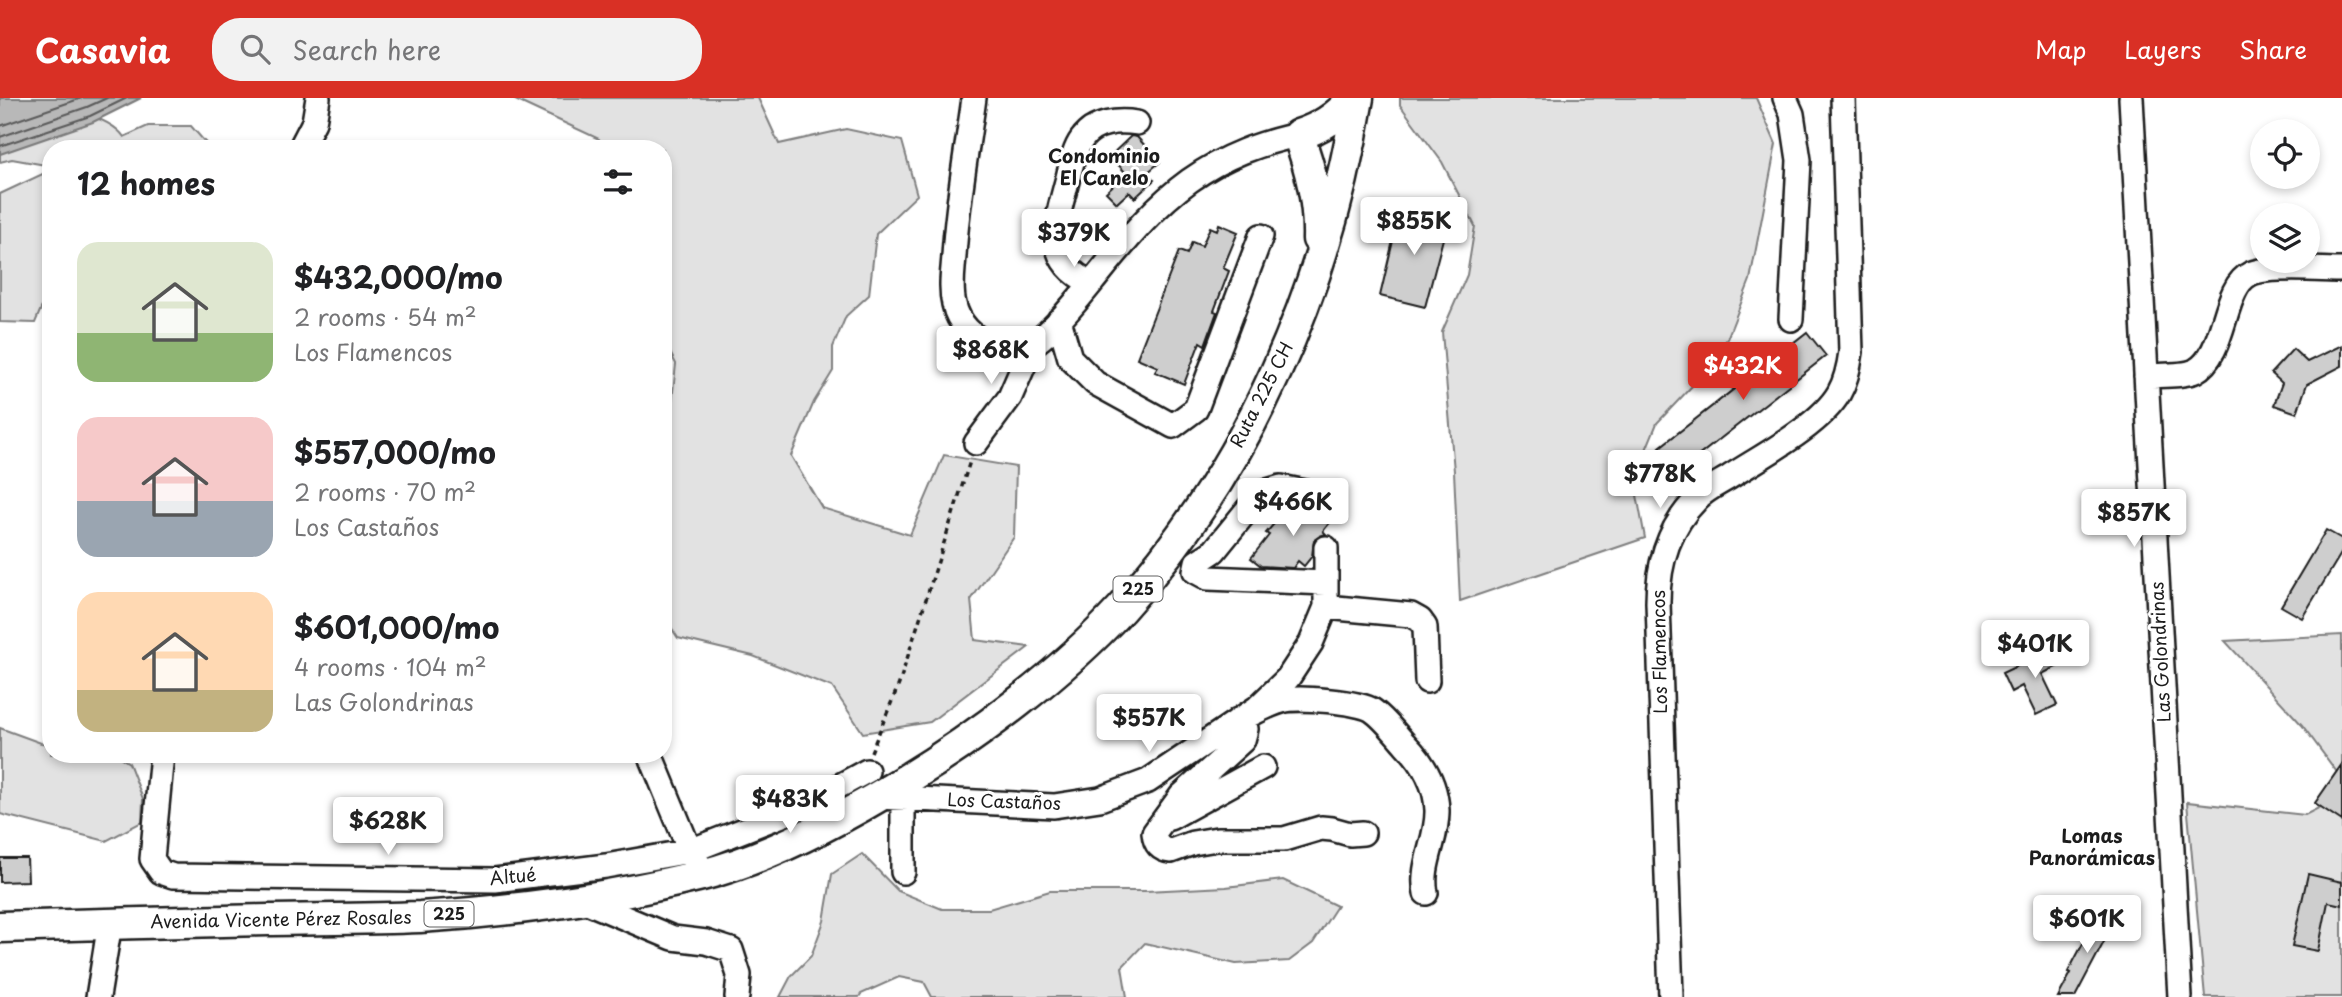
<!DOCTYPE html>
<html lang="en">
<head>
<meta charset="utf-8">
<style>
  :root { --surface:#fff; --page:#f2f2f2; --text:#202124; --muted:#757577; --accent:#d93025 }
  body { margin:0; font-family:"Playpen Sans",sans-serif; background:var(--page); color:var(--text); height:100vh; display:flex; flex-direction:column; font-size:26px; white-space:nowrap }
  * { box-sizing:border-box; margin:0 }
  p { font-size:23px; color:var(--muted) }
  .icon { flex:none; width:38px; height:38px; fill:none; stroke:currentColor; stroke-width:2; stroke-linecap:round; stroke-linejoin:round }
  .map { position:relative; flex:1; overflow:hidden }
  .side { position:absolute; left:42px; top:42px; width:630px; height:623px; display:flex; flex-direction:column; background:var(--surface); border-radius:28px; box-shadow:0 4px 10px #0003 }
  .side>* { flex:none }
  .buttons { position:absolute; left:2250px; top:21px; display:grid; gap:14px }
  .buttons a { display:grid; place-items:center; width:70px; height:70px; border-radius:50%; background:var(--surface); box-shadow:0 4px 10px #0003; font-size:35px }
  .price { position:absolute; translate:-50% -60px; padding:0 16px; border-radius:7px; background:#fff; color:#222; font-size:23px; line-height:46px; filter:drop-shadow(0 2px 4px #0008) }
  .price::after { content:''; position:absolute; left:50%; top:42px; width:21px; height:16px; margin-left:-10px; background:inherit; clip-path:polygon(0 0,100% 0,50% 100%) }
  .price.on { background:var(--accent); color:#fff }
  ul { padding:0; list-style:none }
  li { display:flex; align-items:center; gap:21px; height:175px; padding:0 35px }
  li span { display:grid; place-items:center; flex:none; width:196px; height:140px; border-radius:21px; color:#555 }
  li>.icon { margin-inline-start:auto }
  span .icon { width:84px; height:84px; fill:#fffc; stroke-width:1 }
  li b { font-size:30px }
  h2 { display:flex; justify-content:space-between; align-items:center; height:84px; padding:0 35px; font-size:30px }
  header { display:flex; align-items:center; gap:42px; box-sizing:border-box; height:98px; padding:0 35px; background:var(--accent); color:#fff }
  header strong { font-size:33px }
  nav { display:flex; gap:38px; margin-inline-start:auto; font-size:24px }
  .search { width:490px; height:63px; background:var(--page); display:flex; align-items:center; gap:18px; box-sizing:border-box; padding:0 24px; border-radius:28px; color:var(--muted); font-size:26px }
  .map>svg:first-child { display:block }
  .green { fill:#e2e2e2; stroke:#7f7f7f; stroke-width:2 }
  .water { fill:#b8b8b8; stroke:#7a7a7a; stroke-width:2 }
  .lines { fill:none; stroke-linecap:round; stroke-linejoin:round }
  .shore { stroke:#5a5a5a; stroke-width:2 }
  .building { fill:#cecece; stroke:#1c1c1c; stroke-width:2 }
  .minor-casing { stroke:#1c1c1c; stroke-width:28 }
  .major-casing { stroke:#1c1c1c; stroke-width:35 }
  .path { stroke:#1c1c1c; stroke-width:3.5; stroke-dasharray:5 5; stroke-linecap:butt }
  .minor { stroke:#fff; stroke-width:23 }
  .major { stroke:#fff; stroke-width:30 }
  .labels { text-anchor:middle; stroke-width:6; stroke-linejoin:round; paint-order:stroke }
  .shield { fill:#fff; stroke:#606060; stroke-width:2 }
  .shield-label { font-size:16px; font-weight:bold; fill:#1c1c1c }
  .street-label { font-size:18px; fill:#1c1c1c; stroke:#fff }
  .neighbourhood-label { font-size:19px; font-weight:bold; fill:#1c1c1c; stroke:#fff }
</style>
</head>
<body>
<header>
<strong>Casavia</strong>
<div class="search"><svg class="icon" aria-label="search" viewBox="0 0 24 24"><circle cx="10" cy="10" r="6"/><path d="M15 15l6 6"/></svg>Search here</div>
<nav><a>Map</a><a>Layers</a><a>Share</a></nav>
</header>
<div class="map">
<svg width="2342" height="899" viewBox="0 0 2342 899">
  <rect width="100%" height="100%" fill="#fff"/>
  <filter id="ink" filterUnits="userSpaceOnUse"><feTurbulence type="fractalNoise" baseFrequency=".0143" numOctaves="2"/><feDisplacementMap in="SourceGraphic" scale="14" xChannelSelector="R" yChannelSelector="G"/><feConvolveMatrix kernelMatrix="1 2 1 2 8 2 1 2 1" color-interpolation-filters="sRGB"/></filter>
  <g filter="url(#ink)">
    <!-- green -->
    <path class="green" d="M0,0C33,6 105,11 124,39L148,28H191L211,51H51V68L12,61L0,64Z
      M511,0H758L779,46L846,31L902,43L917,97L876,136L869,197L846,218L833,249V273L814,304L791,358L822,410L910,437L944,357L1016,369L1014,439L971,502L975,542L1029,549L930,624L863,635L832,589L753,558L678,540L663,517V340L671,312L676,266L663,241V51H603L599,41Z
      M1400,0H1756L1776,46L1750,182L1727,241L1693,287L1657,325L1634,381L1645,440L1460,503L1454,373L1442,234L1467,177L1475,128L1442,64L1400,7Z
      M51,72V187L35,225L0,224V96Z
      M2342,537V681L2302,627L2225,543Z
      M0,630L41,645L51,646V656H115L129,665L143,701L142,724L106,743L0,716Z
      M2342,698V899H2205L2187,704L2305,717Z
      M862,756L898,793L942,811H989L1050,793H1146L1226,789L1283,782L1337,808L1313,845L1289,863L1236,866L1145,845L1122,869L1127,899H932L924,884L899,879L861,896L859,899H780L791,878L811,858L824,823L832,776Z"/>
    <!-- water -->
    <path class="water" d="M0,0H141L93,24L0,56Z"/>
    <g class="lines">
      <!-- shore -->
      <path class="shore" d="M0,28L82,0
        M0,39L87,9L107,0
        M0,48L90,18L127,0"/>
    </g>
    <!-- building -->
    <path class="building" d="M1131,38L1137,39L1160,64L1147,75L1154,82L1135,100L1129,94L1117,105L1106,94L1126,75L1110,58Z
      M1400,113L1449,118L1425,209L1380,198Z
      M1219,126L1238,134L1223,170L1229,173L1214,213L1217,214L1205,247L1200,244L1184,286L1155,274L1158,269L1137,260L1179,153L1187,156L1192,144L1202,148L1210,129L1217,132Z
      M1807,234L1826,258L1679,373L1660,349Z
      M2342,247V268L2307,286L2297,315L2274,307L2282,285L2271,275L2293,251L2307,264Z
      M1297,407L1321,411L1333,421L1323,433L1326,436L1320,438L1314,442L1312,458L1304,468L1298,463L1293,470L1261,468L1251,460L1269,437L1266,435L1284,414L1288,418Z
      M2326,432L2342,441V454L2302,520L2281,508Z
      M2057,549L2064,565L2042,576L2057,607L2036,617L2022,588L2011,594L2002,575Z
      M2342,666V723L2315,705Z
      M0,760H27L28,783L0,784Z
      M2308,776L2342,784V807L2328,804L2318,853L2292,848Z
      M2099,815L2115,823L2075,899H2058L2071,875L2068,874Z"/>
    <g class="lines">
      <!-- minor casing -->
      <g class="minor-casing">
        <path id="minor" d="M974,0C967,52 957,105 954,158C953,173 950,190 954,206C958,225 973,240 991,247C1003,251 1021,253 1033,246C1051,236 1084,194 1098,177C1163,96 1206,54 1312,34
          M1785,0L1792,16L1799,62L1791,221
          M2131,0L2180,899
          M300,51L314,24L318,0
          M1091,185C1044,163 1055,128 1066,87C1070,73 1073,53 1082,41C1094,24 1118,22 1137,25
          M1059,222L1070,260L1095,285L1173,328L1196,311L1261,138
          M2146,278C2158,277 2185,278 2195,273C2227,256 2222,189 2250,176C2268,167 2320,172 2342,172
          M976,345L1010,299L1033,246
          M1320,397L1281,389L1261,395L1214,453L1197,464L1195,473L1208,480L1326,485
          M1326,509L1411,517L1420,522L1425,529L1427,583
          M162,656L152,761L161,774L173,778L495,782L606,768L690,753L795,712L867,673
          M650,656L690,753L698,765
          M878,699L1054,708L1100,701L1148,683L1257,610L1288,580L1311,545L1326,509V450
          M903,700V774
          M1170,720L1263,669
          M1363,735L1350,736L1332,731L1321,730L1284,741H1217L1193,745L1171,753C1160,752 1155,746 1154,735L1181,698L1243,642L1246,631L1238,622C1253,616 1267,607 1282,603C1296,598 1360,604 1372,612C1384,620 1395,635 1405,646C1423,664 1436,686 1437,712C1438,741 1420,767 1426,795
          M580,801L673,840L706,844L731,852L739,877L737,899
          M98,899L110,825
          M1671,899L1658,504C1658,465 1669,429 1697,401C1705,392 1718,386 1728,380C1760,359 1820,328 1839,295C1846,283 1849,269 1851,254L1843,0"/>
      </g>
      <!-- major casing -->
      <g class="major-casing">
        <path id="major" d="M1318,141C1319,104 1311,71 1298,37C1321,30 1338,19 1353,0
          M0,829C89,826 179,824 268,822C318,821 369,821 420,819C514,813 610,800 702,777C772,759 844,720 904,683C978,638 1062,575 1121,511C1249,371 1328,187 1358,0"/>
      </g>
      <!-- path -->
      <path class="path" d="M871,654L899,586L970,363"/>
      <!-- minor -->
      <use href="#minor" class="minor"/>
      <!-- major -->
      <use href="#major" class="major"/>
    </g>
  </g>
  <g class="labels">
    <!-- shield labels -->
    <g class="shield">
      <rect x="1113.5" y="478.5" width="49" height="25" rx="5"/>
      <rect x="424.5" y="803.5" width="49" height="25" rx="5"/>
    </g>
    <g class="shield-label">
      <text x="1138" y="497">225</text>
      <text x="449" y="822">225</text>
    </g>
    <!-- street labels -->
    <g class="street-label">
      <text transform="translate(1262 297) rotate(-63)" y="6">Ruta 225 CH</text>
      <text transform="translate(1660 554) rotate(-91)" y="6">Los Flamencos</text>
      <text transform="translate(2161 554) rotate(-93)" y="6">Las Golondrinas</text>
      <text transform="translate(1004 704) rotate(2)" y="6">Los Castaños</text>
      <text transform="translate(513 779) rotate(-5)" y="6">Altué</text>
      <text transform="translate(281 822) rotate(-1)" y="6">Avenida Vicente Pérez Rosales</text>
    </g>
    <!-- neighbourhood labels -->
    <g class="neighbourhood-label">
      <text x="1104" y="65">Condominio<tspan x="1104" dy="22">El Canelo</tspan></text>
      <text x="2092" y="745">Lomas<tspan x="2092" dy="22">Panorámicas</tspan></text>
    </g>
  </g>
</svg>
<div class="buttons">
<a><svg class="icon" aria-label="locate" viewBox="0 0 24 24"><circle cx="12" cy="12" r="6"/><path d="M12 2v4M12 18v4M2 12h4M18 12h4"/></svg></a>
<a><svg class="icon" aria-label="layers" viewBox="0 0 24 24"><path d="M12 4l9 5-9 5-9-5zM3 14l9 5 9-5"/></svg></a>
</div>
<b class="price" style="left:1414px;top:159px">$855K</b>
<b class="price" style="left:1074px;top:171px">$379K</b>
<b class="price" style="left:991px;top:288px">$868K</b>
<b class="price on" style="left:1743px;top:304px">$432K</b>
<b class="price" style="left:1660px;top:412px">$778K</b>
<b class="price" style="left:1293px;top:440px">$466K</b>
<b class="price" style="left:2134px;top:451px">$857K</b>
<b class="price" style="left:2035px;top:582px">$401K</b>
<b class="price" style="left:1149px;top:656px">$557K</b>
<b class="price" style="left:790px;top:737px">$483K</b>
<b class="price" style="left:388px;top:759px">$628K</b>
<b class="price" style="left:2087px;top:857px">$601K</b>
<section class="side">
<h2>12 homes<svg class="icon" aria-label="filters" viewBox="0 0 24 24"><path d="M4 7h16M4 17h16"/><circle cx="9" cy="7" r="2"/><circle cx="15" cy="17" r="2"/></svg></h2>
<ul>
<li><span style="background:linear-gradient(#dfe7d0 65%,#8fb573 0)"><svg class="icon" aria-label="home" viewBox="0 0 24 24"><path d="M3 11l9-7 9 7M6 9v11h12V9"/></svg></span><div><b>$432,000/mo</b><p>2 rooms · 54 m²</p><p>Los Flamencos</p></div></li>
<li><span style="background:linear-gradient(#f6c9c9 60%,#9aa5b1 0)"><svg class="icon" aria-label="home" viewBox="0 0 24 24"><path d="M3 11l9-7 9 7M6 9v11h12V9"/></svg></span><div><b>$557,000/mo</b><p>2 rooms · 70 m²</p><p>Los Castaños</p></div></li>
<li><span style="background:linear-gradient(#ffd9b3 70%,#c2b280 0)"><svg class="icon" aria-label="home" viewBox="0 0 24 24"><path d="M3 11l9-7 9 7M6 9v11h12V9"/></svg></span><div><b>$601,000/mo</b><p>4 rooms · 104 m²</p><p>Las Golondrinas</p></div></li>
</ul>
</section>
</div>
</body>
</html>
